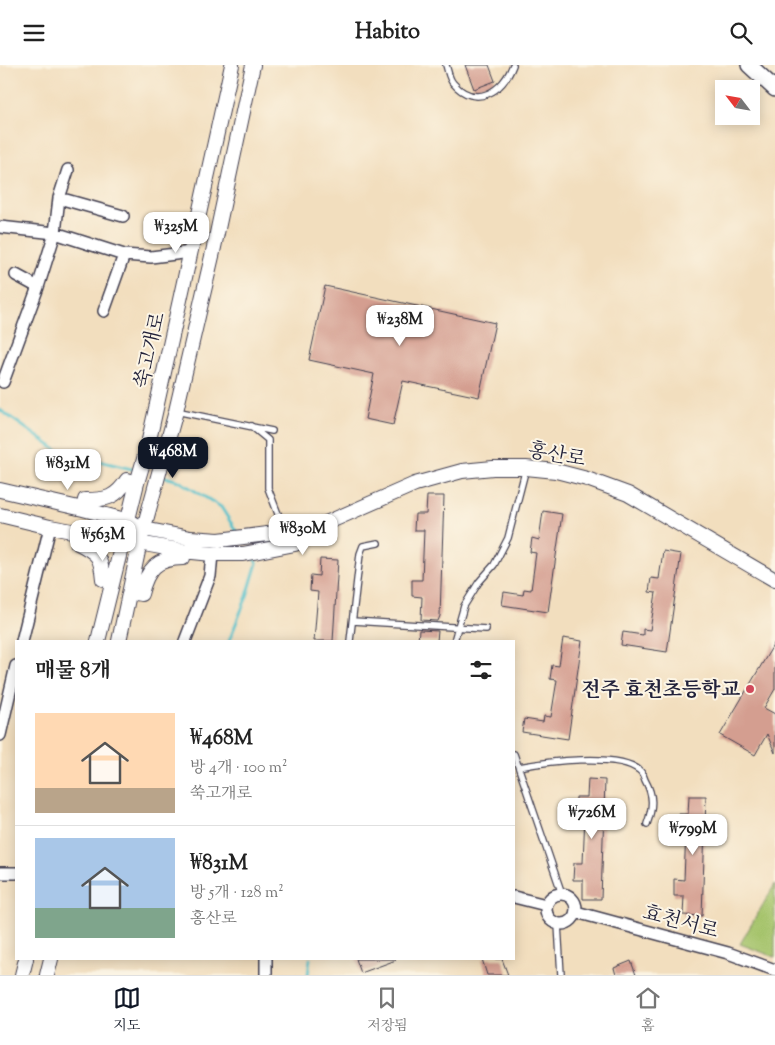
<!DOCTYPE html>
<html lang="ko">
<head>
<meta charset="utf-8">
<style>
  :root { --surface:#fff; --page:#f6f6f6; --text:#222; --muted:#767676; --line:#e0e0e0; --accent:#111827 }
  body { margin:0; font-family:"Sorts Mill Goudy","Noto Serif KR",serif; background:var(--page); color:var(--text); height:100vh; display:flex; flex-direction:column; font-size:19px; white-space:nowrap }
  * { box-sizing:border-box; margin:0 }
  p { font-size:16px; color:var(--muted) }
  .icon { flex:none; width:28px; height:28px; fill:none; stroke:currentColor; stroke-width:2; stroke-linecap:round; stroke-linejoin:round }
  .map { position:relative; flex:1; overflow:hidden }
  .sheet { position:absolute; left:15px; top:575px; width:500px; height:320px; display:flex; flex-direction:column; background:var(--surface); border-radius:0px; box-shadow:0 2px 12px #0003 }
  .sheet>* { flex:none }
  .needle { width:32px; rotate:301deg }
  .fabs { position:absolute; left:715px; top:15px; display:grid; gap:10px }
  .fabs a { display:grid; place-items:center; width:45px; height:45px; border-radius:0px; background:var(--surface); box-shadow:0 2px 12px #0003; font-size:25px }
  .price { position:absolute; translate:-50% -42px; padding:0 11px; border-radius:10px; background:#fff; color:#222; font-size:16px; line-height:32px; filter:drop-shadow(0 1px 2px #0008) }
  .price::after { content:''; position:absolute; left:50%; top:30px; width:15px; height:11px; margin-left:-8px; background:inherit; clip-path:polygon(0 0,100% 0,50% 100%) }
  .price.active { background:var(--accent); color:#fff }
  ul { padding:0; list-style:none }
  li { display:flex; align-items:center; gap:15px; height:125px; padding:0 20px }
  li+li { border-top:1px solid var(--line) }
  li span { display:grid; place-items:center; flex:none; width:140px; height:100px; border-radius:0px; color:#555 }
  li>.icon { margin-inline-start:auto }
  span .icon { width:60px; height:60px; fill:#fffc; stroke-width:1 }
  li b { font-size:21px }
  h2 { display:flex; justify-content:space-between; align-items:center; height:60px; padding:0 20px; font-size:21px }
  header { display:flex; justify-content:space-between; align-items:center; height:65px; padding:0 20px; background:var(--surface); font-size:22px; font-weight:800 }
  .tabs { display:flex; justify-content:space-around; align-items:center; height:70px; border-top:1px solid var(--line); background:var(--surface); font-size:14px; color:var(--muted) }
  .tabs a { display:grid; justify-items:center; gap:2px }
  .tabs .active { color:var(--accent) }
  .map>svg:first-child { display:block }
  .green { fill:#a4c36b; stroke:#637253 }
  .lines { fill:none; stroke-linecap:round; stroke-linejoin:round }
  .stream { stroke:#53c0ca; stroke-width:3 }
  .building { fill:#d49e90 }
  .service-casing { stroke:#413e4f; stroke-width:8 }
  .minor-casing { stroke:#413e4f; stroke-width:14 }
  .tertiary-casing { stroke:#413e4f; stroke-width:16 }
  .secondary-casing { stroke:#413e4f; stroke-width:18 }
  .service { stroke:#fff; stroke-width:5.5 }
  .minor { stroke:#fff; stroke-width:11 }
  .tertiary { stroke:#fff; stroke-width:14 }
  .secondary { stroke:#fff; stroke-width:15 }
  .poi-dot { fill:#d1495b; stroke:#fcf5e5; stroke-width:2 }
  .labels { text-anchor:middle; stroke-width:4; stroke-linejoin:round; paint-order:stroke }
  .street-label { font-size:20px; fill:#22223b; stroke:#fcf5e5 }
  .poi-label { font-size:20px; font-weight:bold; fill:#22223b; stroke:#fcf5e5; text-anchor:end }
</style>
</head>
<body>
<header><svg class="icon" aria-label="menu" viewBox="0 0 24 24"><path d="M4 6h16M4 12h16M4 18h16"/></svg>Habito<svg class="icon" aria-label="search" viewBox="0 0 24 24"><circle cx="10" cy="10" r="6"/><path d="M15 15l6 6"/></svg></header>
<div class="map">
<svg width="775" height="910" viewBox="0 0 775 910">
  <rect width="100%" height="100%" fill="#fcf5e5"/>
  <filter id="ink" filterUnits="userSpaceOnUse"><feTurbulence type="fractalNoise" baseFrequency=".02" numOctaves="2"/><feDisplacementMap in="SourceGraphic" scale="10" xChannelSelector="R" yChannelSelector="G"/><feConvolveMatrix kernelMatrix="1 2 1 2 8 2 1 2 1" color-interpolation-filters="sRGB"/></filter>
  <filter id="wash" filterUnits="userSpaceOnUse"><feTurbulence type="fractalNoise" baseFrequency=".0096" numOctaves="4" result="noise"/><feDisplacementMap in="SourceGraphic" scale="20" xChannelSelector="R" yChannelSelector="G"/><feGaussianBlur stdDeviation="1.12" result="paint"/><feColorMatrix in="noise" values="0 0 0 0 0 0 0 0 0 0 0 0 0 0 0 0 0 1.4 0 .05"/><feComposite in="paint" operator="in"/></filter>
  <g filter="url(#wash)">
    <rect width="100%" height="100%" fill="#f2debe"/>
    <!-- green -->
    <path class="green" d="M775,819V892L740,879Z"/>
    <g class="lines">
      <!-- stream -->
      <path class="stream" d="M0,345L58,386L136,405
        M162,411L179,416L221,442L238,469
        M229,576L247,531L257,498L252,491
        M308,910L310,894"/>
    </g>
    <g id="blocks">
      <!-- building -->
      <path class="building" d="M465,0H489L495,16L474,24Z
        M325,221L495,258L479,332L403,316L393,360L365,354L374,309L309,295Z
        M427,431H444L440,551L438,556L421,555L422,532L412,531V515H422L424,465H414L415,449H426Z
        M543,446L562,449L548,547L502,540L504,527L523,530L524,524L531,525L536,488L530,487L532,473L539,475Z
        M663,486L681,489L667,587L621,580L623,567L643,570V564L650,565L656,528L649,527L651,513L659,514Z
        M320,494L338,495L333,576H314L318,527L310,526L311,510L319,511Z
        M419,565L438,566L437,576H418Z
        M563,573L582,576L568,674L522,667L524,654L543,657L544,651L551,652L557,615L550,614L552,600L559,601Z
        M775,577V624L764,643L775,649V688L767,669L755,690L720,670Z
        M588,714L605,715L601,834H583V815H573L574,798H583L585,749L576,748V732H587Z
        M689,731H706L702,851L683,850L684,831H674V814L684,815L686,765H676L677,749H688Z
        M356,894H395L396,895L361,908Z
        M482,894H502L508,910H487Z
        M631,896L636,910H616L614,903Z"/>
    </g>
  </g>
  <g filter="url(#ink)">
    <use href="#blocks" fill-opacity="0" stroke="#413e4f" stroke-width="1"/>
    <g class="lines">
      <!-- service casing -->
      <g class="service-casing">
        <path id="service" d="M446,0C448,6 449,14 453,18C475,44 503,27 513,0
          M176,346L272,366
          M251,361L268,375V423L285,467
          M353,556L486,564
          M350,576L360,489L363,481L378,478
          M454,576L464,541L479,517L494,500L508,473L526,403
          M514,689L562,829
          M519,702C545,697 618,687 639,705C642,707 644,712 645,715C654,731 653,742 647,759
          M558,859L561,910"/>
      </g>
      <!-- minor casing -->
      <g class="minor-casing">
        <path id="minor" d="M59,133L123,151
          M0,162L55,168L124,190L151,192L191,187
          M16,210L38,222
          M104,246L124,190
          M3,317L38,222L55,168L59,133L68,105
          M22,576L50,462
          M185,576L210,511L212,489
          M0,670L16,601
          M0,808H16
          M546 844a15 15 0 1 1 30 0a15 15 0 1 1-30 0Z
          M514,832L546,840
          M576,847L728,888L775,905
          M266,910V894"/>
      </g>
      <!-- tertiary casing -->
      <g class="tertiary-casing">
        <path id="tertiary" d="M0,425L83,444L129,456L144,464L190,473L219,475L316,463
          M83,444L85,435C106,435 116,433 127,415L137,418
          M0,450L50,462L183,486L212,489H243L295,479L317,462L415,419L462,406L493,403H526L556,406L587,414L628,429L775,515
          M80,467L78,478C98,488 101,492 103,514L112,517
          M130,527L141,529C147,504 157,493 183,493V487
          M98,576L137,418L147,384L232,0
          M119,576L140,477L176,346L213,187L253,0
          M22,910L26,894
          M47,910L51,894"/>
      </g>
      <!-- secondary casing -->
      <g class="secondary-casing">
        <path id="secondary" d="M749,0L775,24"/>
      </g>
      <!-- service -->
      <use href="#service" class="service"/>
      <!-- minor -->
      <use href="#minor" class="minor"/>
      <!-- tertiary -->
      <use href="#tertiary" class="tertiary"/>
      <!-- secondary -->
      <use href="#secondary" class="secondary"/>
    </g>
  </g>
  <!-- markers -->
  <circle class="poi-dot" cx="750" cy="624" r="5"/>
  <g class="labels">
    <!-- street labels -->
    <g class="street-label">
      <text transform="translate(149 285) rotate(-77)" y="7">쑥고개로</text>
      <text transform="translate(557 389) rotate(10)" y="7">홍산로</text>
      <text transform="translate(681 856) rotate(15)" y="7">효천서로</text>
    </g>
    <!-- poi labels -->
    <g class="poi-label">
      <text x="740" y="631">전주 효천초등학교</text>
    </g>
  </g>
</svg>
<div class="fabs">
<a><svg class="needle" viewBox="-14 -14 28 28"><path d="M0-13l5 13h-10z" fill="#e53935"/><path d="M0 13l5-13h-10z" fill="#767676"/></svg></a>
</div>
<b class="price" style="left:176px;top:189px">₩325M</b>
<b class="price" style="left:400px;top:282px">₩238M</b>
<b class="price active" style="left:173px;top:414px">₩468M</b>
<b class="price" style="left:68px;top:426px">₩831M</b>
<b class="price" style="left:303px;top:491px">₩830M</b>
<b class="price" style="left:103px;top:497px">₩563M</b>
<b class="price" style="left:592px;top:775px">₩726M</b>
<b class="price" style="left:693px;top:791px">₩799M</b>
<section class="sheet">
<h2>매물 8개<svg class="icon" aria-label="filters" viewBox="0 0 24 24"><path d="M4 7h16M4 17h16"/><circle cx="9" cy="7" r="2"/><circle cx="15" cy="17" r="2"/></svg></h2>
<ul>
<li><span style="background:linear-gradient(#ffd9b3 75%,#b9a48a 0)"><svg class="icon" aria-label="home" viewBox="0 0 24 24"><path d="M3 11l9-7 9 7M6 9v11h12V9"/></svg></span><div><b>₩468M</b><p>방 4개 · 100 m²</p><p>쑥고개로</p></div></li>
<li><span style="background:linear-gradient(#a9c7e8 70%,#7fa58c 0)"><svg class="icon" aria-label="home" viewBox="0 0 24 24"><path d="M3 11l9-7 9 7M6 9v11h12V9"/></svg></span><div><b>₩831M</b><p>방 5개 · 128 m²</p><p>홍산로</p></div></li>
</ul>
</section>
</div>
<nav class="tabs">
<a class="active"><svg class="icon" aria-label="map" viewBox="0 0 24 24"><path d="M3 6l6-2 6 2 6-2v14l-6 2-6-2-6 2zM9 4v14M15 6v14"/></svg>지도</a>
<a><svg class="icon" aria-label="saved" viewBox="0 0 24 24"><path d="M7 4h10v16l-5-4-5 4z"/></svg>저장됨</a>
<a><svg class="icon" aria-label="home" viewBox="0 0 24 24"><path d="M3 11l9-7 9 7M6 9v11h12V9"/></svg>홈</a>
</nav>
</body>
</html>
